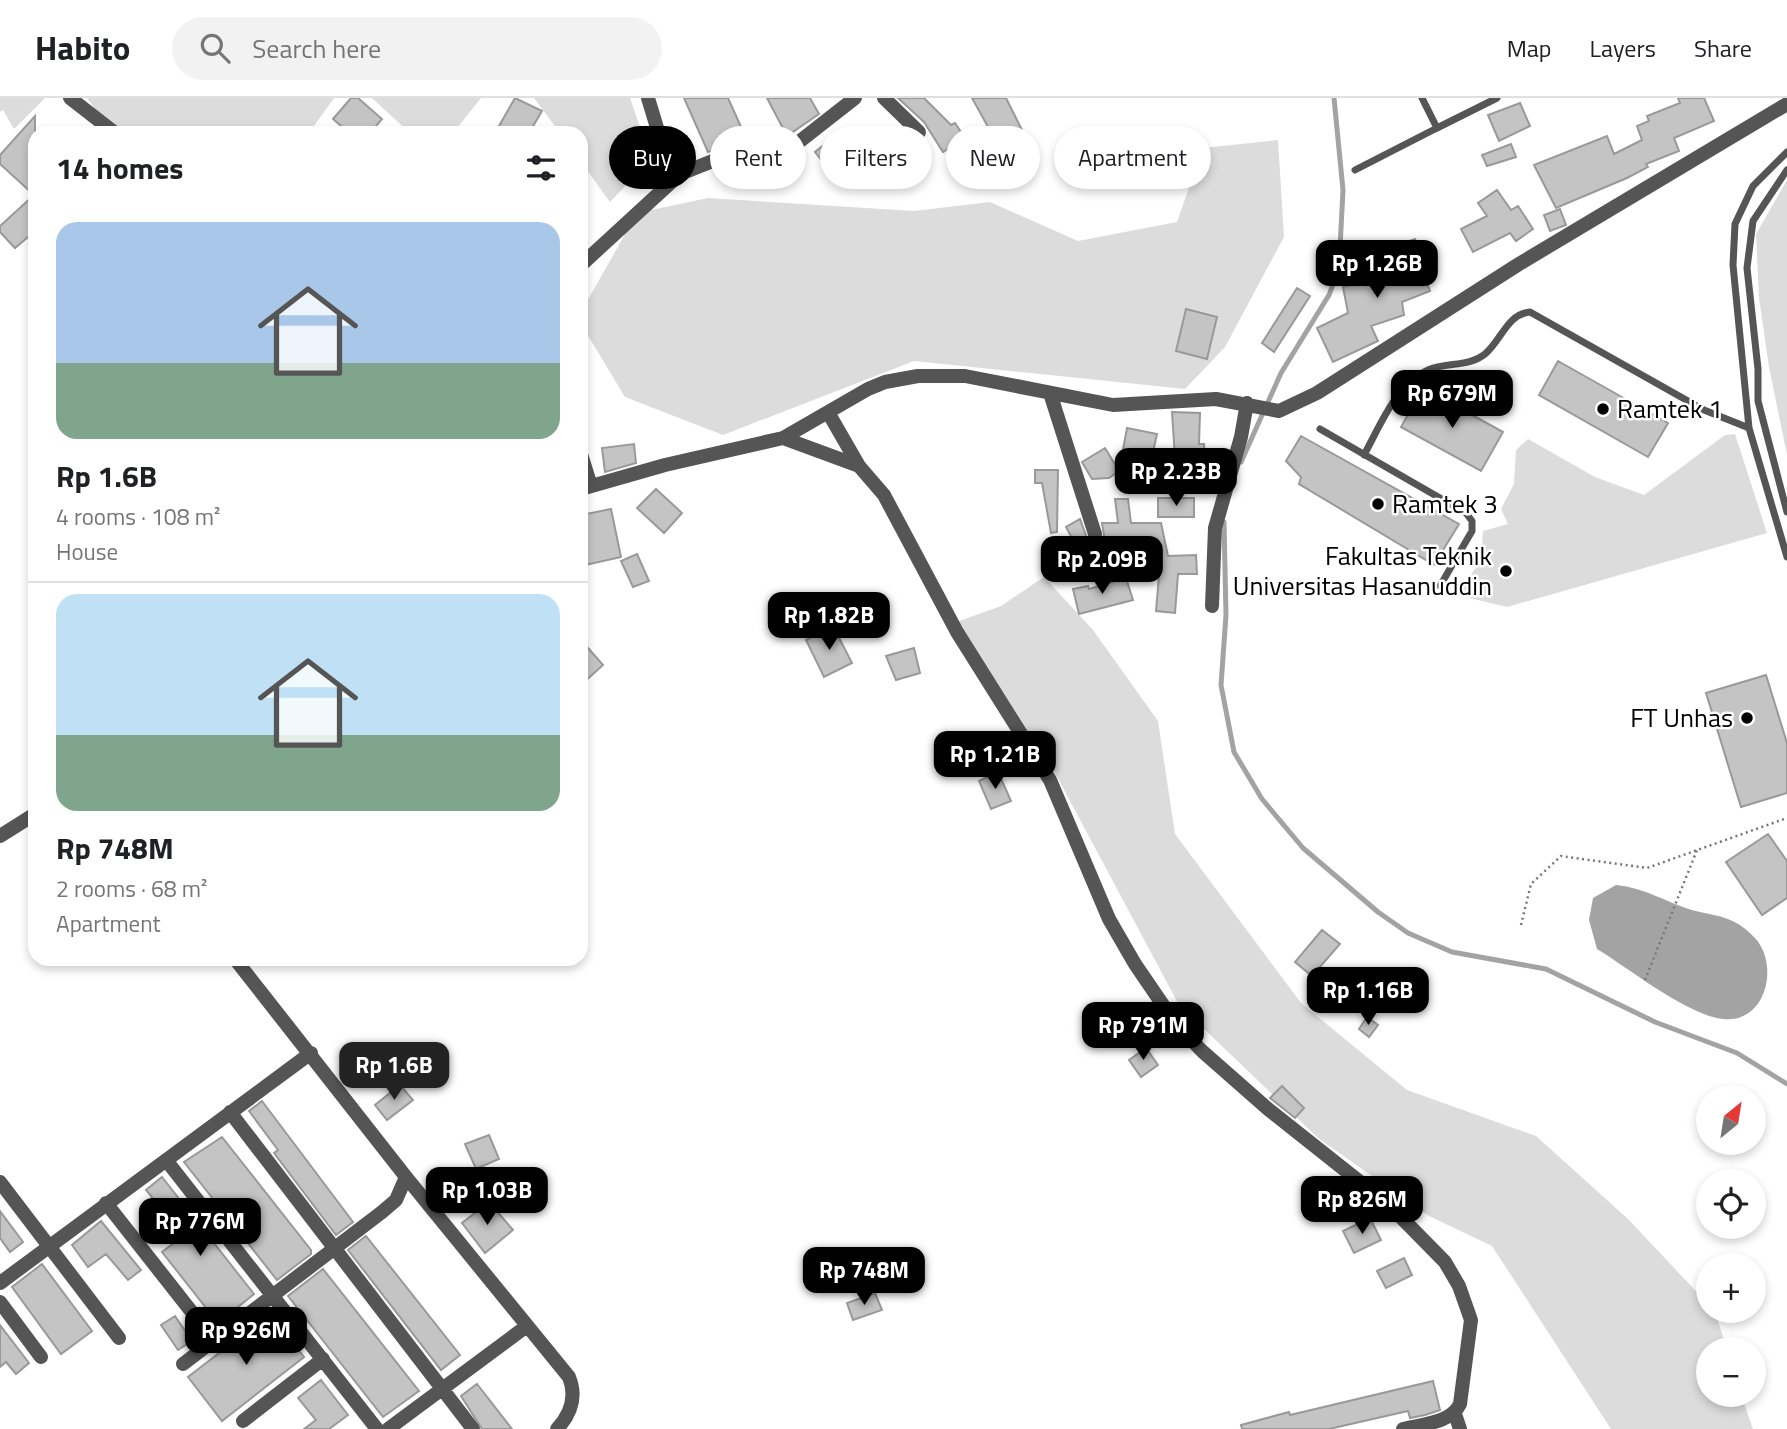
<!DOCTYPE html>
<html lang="en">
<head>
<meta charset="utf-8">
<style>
  :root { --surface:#fff; --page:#f2f2f2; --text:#202124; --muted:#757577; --line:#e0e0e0; --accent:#000 }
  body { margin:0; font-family:"Titillium Web",sans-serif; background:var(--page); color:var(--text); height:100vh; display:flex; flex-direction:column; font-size:26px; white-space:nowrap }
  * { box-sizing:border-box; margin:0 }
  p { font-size:23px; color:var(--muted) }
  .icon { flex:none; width:38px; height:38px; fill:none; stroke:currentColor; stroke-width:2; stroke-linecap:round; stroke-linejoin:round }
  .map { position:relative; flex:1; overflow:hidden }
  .sheet { position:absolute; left:28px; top:28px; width:560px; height:840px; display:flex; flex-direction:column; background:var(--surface); border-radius:21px; box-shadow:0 4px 10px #0003 }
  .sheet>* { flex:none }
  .hud { position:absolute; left:609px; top:28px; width:665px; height:63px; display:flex; gap:14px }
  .needle { width:46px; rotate:30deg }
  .controls { position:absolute; left:1696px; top:987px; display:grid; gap:14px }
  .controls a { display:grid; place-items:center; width:70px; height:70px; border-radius:50%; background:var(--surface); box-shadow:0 4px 10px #0003; font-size:35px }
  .price { position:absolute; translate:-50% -60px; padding:0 16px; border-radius:14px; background:var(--accent); color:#fff; font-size:23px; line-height:46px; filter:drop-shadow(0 2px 4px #0008) }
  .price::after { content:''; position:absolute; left:50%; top:42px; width:21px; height:16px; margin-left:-10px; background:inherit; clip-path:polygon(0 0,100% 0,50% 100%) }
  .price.on { background:#222; color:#fff }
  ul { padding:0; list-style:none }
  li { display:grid; align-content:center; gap:14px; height:371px; padding:0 28px }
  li+li { border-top:2px solid var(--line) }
  li span { display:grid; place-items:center; height:217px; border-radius:21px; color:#555 }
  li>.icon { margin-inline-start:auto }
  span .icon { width:126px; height:126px; fill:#fffc; stroke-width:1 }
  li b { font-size:30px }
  h2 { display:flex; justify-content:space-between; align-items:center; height:84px; padding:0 28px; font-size:30px }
  .chip { padding:0 24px; border-radius:32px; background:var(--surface); box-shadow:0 4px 10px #0003; font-size:24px; line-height:63px }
  .chip.on { background:var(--accent); color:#fff }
  header { display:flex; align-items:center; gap:42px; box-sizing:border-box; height:98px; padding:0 35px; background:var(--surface); border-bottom:2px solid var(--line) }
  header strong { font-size:33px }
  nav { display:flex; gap:38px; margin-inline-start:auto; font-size:24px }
  .search { width:490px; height:63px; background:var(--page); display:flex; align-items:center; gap:18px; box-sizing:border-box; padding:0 24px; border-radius:38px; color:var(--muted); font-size:26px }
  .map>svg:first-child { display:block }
  .green { fill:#dcdcdc }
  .water { fill:#a3a3a3 }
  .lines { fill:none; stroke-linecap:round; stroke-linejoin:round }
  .stream { stroke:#a3a3a3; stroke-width:5 }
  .building { fill:#c4c4c4; stroke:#999; stroke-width:2 }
  .path { stroke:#777; stroke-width:2.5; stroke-dasharray:2 3.5; stroke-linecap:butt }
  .lane { stroke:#555; stroke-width:7 }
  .street { stroke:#555; stroke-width:14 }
  .poi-dot { fill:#000; stroke:#fff; stroke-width:2.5 }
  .labels { text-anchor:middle; stroke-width:5; stroke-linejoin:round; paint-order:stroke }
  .poi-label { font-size:26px; fill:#000; stroke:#fff; text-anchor:start }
</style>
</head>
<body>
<header>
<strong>Habito</strong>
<div class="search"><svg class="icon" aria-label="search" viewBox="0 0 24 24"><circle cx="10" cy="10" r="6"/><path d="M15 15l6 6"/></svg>Search here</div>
<nav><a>Map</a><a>Layers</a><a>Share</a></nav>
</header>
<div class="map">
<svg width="1787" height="1331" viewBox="0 0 1787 1331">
  <rect width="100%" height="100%" fill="#fff"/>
  <!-- green -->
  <path class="green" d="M0,0H45L14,31L3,12L0,14Z
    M87,0H334L309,35H112Z
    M372,0H481L453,35H410Z
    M534,0H630L651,61L610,104L581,64V35H560Z
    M1278,42L1284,139L1225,249L1185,291L914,263L723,337L625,299L581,226V214L637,115L708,100L914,113L990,104L1078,143L1177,124L1203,50Z
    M1787,82V357L1769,269L1759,200L1756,136Z
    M1735,336L1767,435L1507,509L1457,497L1481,462L1483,433L1508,426L1501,411L1514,386L1516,352L1528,341L1595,379L1644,397L1725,337Z
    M1044,479L1093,532L1158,623L1175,736L1301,905L1407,992L1536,1038L1628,1121L1708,1206V1213L1715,1214L1727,1251H1708V1297H1741L1753,1331H1611L1492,1148L1429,1118L1318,1040L1179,907L1054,673L954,525L1001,508Z"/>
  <!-- water -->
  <path class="water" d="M1616,787C1645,790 1666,804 1692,812C1718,819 1733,817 1754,839C1780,865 1767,926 1723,921C1687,917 1630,871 1597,851L1589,822L1593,800Z"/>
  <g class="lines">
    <!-- stream -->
    <path class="stream" d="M1241,364L1281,275L1329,197L1339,170L1343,92L1334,0
      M1224,424L1226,517L1221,587L1234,654L1262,701L1303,750L1378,814L1408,835L1452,854L1546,871L1655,924L1737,955L1787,986"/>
  </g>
  <!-- building -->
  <path class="building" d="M351,0H358L382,21L370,35H349L333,21Z
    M515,0L542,13L529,35H495Z
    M684,0H728L746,40L708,54Z
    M767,0H810L819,16L787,38Z
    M898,0H924L951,27L955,25L965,40L943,54L924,24Z
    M972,0H1006L1023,34L998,47Z
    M1678,0H1704L1714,23L1674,40L1679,53L1646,66L1648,69L1627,80L1556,110L1534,67L1607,38L1614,56L1642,42L1637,28L1649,23L1647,18L1680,5Z
    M1520,5L1530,28L1499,43L1488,17Z
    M35,18V133L15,150L0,134V128L34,97L0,66V57Z
    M830,42L847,62L831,74L815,54Z
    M1511,46L1516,59L1487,68L1482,57Z
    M1497,92L1511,112L1518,108L1533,131L1516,143L1510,135L1473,154L1461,131L1487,118L1478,105Z
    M1560,111L1566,127L1550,133L1544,117Z
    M1415,141L1420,152L1423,151L1432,161L1421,170L1430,193L1402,204L1404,217L1371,228L1378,243L1333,264L1317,230L1348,215L1343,189L1386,178L1377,154Z
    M1297,190L1310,198L1274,254L1262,245Z
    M1186,211L1217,219L1207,261L1176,253Z
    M1558,263L1668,325L1648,359L1539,297Z
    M1423,290L1503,334L1481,373L1401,329Z
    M1172,314L1200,315L1199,346H1204L1206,374L1176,376Z
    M1127,330L1157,336L1151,363L1122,357Z
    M1301,338L1459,426L1434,467L1299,386L1301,379L1286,363Z
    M634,346L636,365L605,374L602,350Z
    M1105,350L1119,373L1109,380L1092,381L1082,364Z
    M1035,372H1058L1057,434L1051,435L1042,385H1035Z
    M656,391L682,415L664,435L637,410Z
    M1158,400H1194V419H1158Z
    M1115,401H1128L1131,425H1161L1168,458L1196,457L1197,476H1178L1175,515L1156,513L1159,477H1154L1149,449L1108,455L1084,469L1076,458L1080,455L1066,429L1080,421L1088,443L1099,445L1104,437L1102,425H1118Z
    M611,411L621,459L581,468V417Z
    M637,456L649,483L633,489L621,463Z
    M1126,480L1133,502L1079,516L1073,491L1088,488L1089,491Z
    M833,528L852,565L824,579L806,542Z
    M581,542L603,567L581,587Z
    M914,550L920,575L896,582L886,558Z
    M1766,577L1787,645V695L1741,709L1706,595Z
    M998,674L1011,703L991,711L979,683Z
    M1768,736L1787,763V800L1762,817L1726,764Z
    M1322,832L1340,846L1312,878L1295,864Z
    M1367,919L1378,927L1369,939L1359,931Z
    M1146,950L1158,967L1141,979L1129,962Z
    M400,987L413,1002L387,1022L375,1007Z
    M1282,988L1304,1010L1295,1020L1270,1000Z
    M262,1003L353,1124L336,1137L274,1055L278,1052L249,1013Z
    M489,1037L499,1061L476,1071L465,1046Z
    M222,1039L311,1152V1156L277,1182L184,1064Z
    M162,1079L254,1196L218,1225L162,1154L183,1138L146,1092Z
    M489,1104L513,1132L485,1155L462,1125Z
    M0,1113L23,1144L10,1154L0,1140Z
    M1370,1120L1381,1142L1354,1155L1343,1133Z
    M101,1123L141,1172L128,1182L106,1156L88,1169L72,1147Z
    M366,1138L460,1257L441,1272L348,1152Z
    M1404,1160L1412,1177L1386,1190L1377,1173Z
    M42,1166L92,1233L61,1256L12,1189Z
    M323,1171L419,1293L383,1319L288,1198Z
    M875,1195L882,1212L853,1222L847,1205Z
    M270,1216L304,1259L222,1323L188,1279Z
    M175,1218L192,1243L178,1252L161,1227Z
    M0,1227L29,1265L16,1276L6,1264L0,1269Z
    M321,1282L348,1317L329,1331H304L316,1322L298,1300Z
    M1433,1283L1440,1312L1425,1317L1410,1320L1408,1313L1329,1331H1242L1241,1327L1289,1314L1290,1317Z
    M477,1286L512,1331H482L461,1298Z"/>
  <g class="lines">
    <!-- path -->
    <path class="path" d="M1521,827L1531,786L1561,758L1647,770L1787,720
      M1645,882L1697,752"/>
    <!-- lane -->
    <path class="lane" d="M1422,0L1437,30L1497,0
      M1787,54L1753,88L1735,126L1733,167L1749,330L1787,459
      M1355,72L1437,30
      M1787,72L1753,123L1747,170L1758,271V303L1787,414
      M1320,331L1466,415L1472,423V433L1440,488
      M1364,357C1380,328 1396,286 1428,272C1446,264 1469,269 1485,256C1501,243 1507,216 1530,214L1704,312L1749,330"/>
    <!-- street -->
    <path class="street" d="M70,0L115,35
      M648,0L658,33L680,76
      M884,0L919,34
      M581,167L680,76L748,49L769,51L795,47L855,0
      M1050,295L1095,436
      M829,316L859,368L884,397L957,534L1050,682L1109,821L1135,866L1176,926L1202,953L1268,1011L1389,1107L1445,1164L1459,1188L1471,1222L1460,1306C1451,1325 1423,1326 1403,1331
      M783,340L859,368
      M581,356L591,388
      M581,391L665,367L783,340L868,291L885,284L918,278H965L1113,307L1216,301L1279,313L1317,295L1519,166L1787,6
      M1212,508L1215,430L1241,339L1247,305
      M0,738L35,716
      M235,861L406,1079L569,1279C577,1299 571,1316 557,1331
      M230,1014L473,1331
      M166,1062L377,1331
      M0,1084L119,1240
      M106,1105L213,1241
      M0,1185L311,955
      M0,1204L41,1259
      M183,1266L382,1114L396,1102L406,1079
      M1455,1316L1460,1331
      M243,1323L323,1261
      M388,1331L527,1228"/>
  </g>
  <!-- markers -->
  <g class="poi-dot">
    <circle cx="1603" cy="311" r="7"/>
    <circle cx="1378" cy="406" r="7"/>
    <circle cx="1506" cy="473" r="7"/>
    <circle cx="1747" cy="620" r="7"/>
  </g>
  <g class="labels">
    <!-- poi labels -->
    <g class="poi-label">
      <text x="1617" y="320">Ramtek 1</text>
      <text x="1392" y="415">Ramtek 3</text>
      <text x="1492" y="467" text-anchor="end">Fakultas Teknik<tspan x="1492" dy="30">Universitas Hasanuddin</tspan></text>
      <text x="1733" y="629" text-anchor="end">FT Unhas</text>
    </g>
  </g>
</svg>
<div class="controls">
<a><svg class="needle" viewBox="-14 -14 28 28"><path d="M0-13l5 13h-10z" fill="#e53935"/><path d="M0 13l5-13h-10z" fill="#757577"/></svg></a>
<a><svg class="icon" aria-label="locate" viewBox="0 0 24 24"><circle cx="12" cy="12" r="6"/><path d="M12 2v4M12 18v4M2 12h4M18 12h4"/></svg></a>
<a>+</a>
<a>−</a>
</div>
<b class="price" style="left:1377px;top:202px">Rp 1.26B</b>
<b class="price" style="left:1452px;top:332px">Rp 679M</b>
<b class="price" style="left:1176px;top:410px">Rp 2.23B</b>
<b class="price" style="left:1102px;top:498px">Rp 2.09B</b>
<b class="price" style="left:829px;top:554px">Rp 1.82B</b>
<b class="price" style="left:995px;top:693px">Rp 1.21B</b>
<b class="price" style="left:1368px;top:929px">Rp 1.16B</b>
<b class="price" style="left:1143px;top:964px">Rp 791M</b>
<b class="price on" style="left:394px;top:1004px">Rp 1.6B</b>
<b class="price" style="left:487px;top:1129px">Rp 1.03B</b>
<b class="price" style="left:1362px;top:1138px">Rp 826M</b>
<b class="price" style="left:200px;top:1160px">Rp 776M</b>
<b class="price" style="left:864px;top:1209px">Rp 748M</b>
<b class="price" style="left:246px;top:1269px">Rp 926M</b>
<div class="hud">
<a class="chip on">Buy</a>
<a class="chip">Rent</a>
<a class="chip">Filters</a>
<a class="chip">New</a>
<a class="chip">Apartment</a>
</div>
<section class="sheet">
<h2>14 homes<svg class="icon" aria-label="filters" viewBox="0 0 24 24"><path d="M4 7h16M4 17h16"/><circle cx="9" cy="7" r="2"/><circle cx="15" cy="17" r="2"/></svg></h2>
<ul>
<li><span style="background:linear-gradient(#a9c7e8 65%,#7fa58c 0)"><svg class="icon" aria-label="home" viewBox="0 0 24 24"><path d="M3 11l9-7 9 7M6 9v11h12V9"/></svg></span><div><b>Rp 1.6B</b><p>4 rooms · 108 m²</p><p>House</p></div></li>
<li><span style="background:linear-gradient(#bfe0f5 65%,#7fa58c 0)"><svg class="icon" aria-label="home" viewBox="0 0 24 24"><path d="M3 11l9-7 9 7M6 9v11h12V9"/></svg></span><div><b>Rp 748M</b><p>2 rooms · 68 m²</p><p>Apartment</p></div></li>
</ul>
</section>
</div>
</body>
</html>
